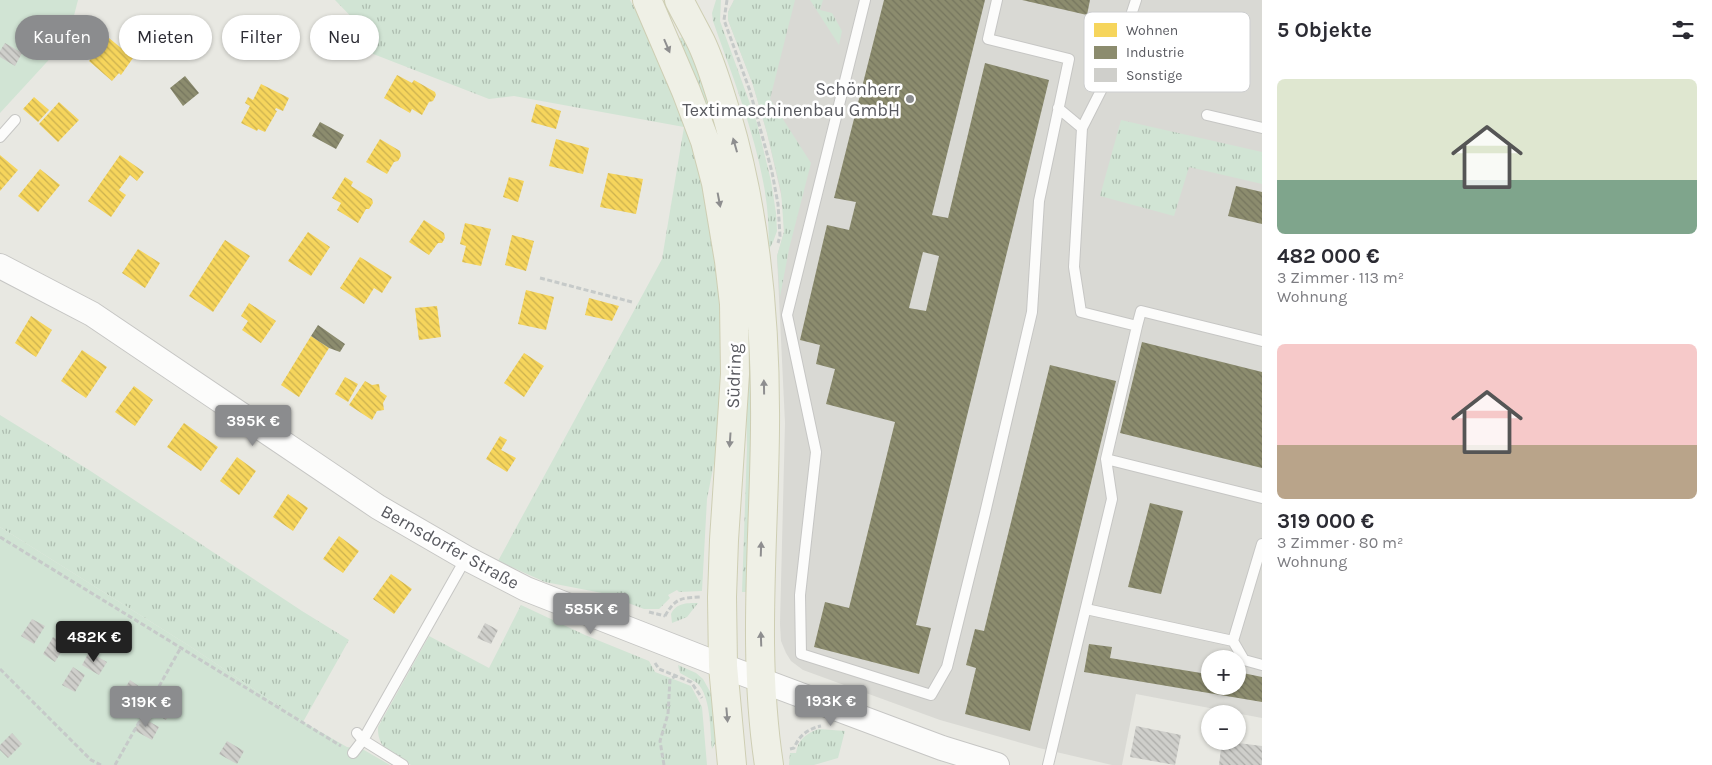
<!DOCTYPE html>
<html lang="de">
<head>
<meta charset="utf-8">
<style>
  :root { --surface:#fff; --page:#f2f2f3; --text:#2b2b33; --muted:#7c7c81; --accent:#8b8c8e }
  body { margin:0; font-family:Karla,sans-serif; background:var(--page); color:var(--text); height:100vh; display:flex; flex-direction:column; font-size:19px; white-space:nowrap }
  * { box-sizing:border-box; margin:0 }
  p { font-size:16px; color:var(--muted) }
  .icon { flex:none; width:28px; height:28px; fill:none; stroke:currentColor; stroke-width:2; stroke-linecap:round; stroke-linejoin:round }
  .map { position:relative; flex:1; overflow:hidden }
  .details { display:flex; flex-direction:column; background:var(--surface); width:450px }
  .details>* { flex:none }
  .top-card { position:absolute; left:15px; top:15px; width:475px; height:45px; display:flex; gap:10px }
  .tools { position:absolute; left:1201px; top:650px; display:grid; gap:10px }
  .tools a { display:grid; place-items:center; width:45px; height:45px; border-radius:50%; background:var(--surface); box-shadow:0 1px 4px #0004; font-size:25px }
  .price { position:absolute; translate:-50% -42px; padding:0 11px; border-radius:5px; background:var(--accent); color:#fff; font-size:16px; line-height:32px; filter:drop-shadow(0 1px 2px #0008) }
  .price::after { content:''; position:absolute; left:50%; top:30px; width:15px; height:11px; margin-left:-8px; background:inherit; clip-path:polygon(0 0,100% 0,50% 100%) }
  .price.current { background:#222; color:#fff }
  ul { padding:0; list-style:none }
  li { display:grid; align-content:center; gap:10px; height:265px; padding:0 15px }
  li span { display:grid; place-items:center; height:155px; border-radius:8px; color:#555 }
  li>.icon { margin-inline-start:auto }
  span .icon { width:90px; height:90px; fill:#fffc; stroke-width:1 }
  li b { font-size:21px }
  h2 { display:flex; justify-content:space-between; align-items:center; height:60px; padding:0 15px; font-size:21px }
  .pill { padding:0 18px; border-radius:22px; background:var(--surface); box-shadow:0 1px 4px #0004; font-size:18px; line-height:45px }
  .pill.current { background:var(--accent); color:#fff }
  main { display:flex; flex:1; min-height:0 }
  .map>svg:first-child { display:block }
  .industrial { fill:#d9d9d4; fill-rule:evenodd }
  .grass { fill:url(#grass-tufts) }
  .garden { fill:#d1e4d4 }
  .homes { fill:url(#homes-back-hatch) }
  .industry { fill:url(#industry-back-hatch); fill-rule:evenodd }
  .building { fill:url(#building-back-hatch) }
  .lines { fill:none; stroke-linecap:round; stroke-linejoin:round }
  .service-casing { stroke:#c6c6c4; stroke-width:12 }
  .tertiary-casing { stroke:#c6c6c4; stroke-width:26 }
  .primary-casing { stroke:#ceceb3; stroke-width:30 }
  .path { stroke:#c6cac9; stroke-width:3; stroke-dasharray:5 2.5; stroke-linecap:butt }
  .service { stroke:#fcfcfb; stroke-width:10 }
  .tertiary { stroke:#fcfcfb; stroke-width:24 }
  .primary { stroke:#eff0e6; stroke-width:28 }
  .oneway { fill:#8e8e8f }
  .poi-dot { fill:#8b8c8e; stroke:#fff; stroke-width:2 }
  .labels { text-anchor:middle; stroke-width:5; stroke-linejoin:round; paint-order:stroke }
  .poi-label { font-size:18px; fill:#595a60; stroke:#fff; text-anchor:end }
  .street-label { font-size:18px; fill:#595a60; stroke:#fff }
  .key { fill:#fff; stroke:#cdcecf; stroke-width:1 }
  .key-label { font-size:14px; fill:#595a60 }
</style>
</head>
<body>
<main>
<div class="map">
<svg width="1262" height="765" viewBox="0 0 1262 765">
  <defs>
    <pattern id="grass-tufts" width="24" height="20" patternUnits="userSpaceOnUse" patternTransform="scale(1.25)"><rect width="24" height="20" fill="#d1e4d4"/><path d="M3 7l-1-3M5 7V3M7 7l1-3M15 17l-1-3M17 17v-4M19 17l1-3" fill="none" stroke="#adbcaf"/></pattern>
    <pattern id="homes-back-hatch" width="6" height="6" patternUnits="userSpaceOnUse" patternTransform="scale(1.25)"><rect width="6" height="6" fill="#f6d55c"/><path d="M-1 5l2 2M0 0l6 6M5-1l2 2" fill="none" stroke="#cab04f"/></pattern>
    <pattern id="industry-back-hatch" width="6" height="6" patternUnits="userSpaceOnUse" patternTransform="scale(1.25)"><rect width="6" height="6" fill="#8c8c6e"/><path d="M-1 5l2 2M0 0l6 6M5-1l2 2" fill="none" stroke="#75755e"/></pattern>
    <pattern id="building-back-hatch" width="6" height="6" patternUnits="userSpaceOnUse" patternTransform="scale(1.25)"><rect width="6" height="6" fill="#cfcfcb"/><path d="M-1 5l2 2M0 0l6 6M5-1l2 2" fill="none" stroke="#ababa8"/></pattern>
  </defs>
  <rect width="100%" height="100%" fill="#e8e8e2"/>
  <!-- industrial -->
  <path class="industrial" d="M734,0H1262V718L1136,694L1122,765H1112L1039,748L940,720L803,670L791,661L786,653L781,641L780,624L785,423L777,256L784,232L783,203L767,133L753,85L728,20V12ZM1210,659H1238V686H1210Z"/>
  <!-- grass -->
  <path class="grass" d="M335,0H630L651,39L701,167L723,307L721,428L707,499L702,591L679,592L677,590L668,595L670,598L659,609H644L602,593L545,582L498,561L662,259L684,127L514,96L489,99L363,50L362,28Z
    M716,0H721L720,21L757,123L771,181L776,213L777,231L773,242L768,251C774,178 737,90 713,21L712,13Z
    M734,0H795L770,99L811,163L789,249L780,297L777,256L784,232L781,191L767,133L753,85L728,20V12Z
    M810,0H823L820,10L832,13L842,31L839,45Z
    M685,36L713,107L741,219L754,363L749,592H742L747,447L745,345L673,41Z
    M1121,120L1262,152V184L1189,167L1174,216L1100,196Z
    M0,415L89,470L302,611L349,640L303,722L191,647L0,527Z
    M698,603L687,617L672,623L671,614C676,603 686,603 698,603Z
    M521,605L585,635L649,661L655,672L691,686L702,707L707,765H411C394,754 377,750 378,727L429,636L489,668Z
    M678,665L696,673L703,679L713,697L719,736L712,749C710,730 711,696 697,683C692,679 685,676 680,673Z
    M819,729L845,731L838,758L814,765H789L790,753H796C798,739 807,733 819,729Z"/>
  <!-- garden -->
  <path class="garden" d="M0,0H78L68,39L0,113Z
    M0,527L191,647L303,722L347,747L364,750L390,765H0Z"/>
  <!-- homes -->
  <path class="homes" d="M109,38L133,58L121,75L119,73L112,81L89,61Z
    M397,75L412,83L414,80L435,92L436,95L433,101L429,102L422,115L412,109L410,113L384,98Z
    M261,84L289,98L283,111L276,108L275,110L277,111L265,132L258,129L257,131L241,123L250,106L245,103L248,97L253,100Z
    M34,97L49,110L38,122L23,109Z
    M59,102L79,120L58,142L39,124Z
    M536,104L561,111L556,129L531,122Z
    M380,139L400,151L401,156L398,161L394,162L387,174L366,162Z
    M556,139L589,148L583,174L549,166Z
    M0,155L18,170L0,191Z
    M120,155L144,172L137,181L130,175L119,190L126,195L111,217L88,201Z
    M40,169L60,185L38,212L18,196Z
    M608,173L643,179L636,214L600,207Z
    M345,177L353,182L351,186L372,199L373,203L369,209H366L358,223L337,210L341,203L332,198Z
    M509,177L524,181L518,202L503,197Z
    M424,220L444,233L445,238L442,243H438L429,255L409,242Z
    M465,223L491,229L481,266L462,262L466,246L460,244Z
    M308,232L330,247L311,276L288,261Z
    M512,235L534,241L526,271L505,265Z
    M225,240L250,256L213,312L189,296Z
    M138,249L160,263L145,288L122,273Z
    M360,257L392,277L382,293L374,288L364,304L340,288Z
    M526,290L554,297L546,330L518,324Z
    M589,298L619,306L612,321L585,315Z
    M249,303L276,321L261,343L242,330L248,321L241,316Z
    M437,306L441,337L419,340L415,308Z
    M31,316L52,330L36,357L15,343Z
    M311,336L329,348L299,397L281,385Z
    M82,350L107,367L86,398L61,381Z
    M524,353L544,366L524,397L504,383Z
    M345,377L358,384L348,402L335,394Z
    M365,381L372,385L379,384L380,391L387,396L383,403L384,410L377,411L372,420L349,405Z
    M134,386L153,400L135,426L115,412Z
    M184,423L218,447L201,471L167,447Z
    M500,436L507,440L501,450L516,458L507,472L486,459Z
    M237,457L256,471L239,495L220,481Z
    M288,494L308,508L293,531L273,517Z
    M339,536L359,551L343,573L323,559Z
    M391,574L412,589L394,614L373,599Z"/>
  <!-- industry -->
  <path class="industry" d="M884,0H985L932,215L948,218L985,63L1049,80L916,625L931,628L919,674L814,647L825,602L849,608L895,422L826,404L835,369L816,364L820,345L800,340L827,225L849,230L856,202L834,198ZM923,252L939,256L926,311L909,308Z
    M1022,0H1090L1087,15Z
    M185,76L199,93L183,106L170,88Z
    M320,122L344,135L336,149L312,136Z
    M1236,186L1262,192V224L1228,216Z
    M318,325L345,344L340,352L329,348L311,336Z
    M1142,342L1262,372V468L1120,433Z
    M1050,365L1116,381L1030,731L965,714L976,668L966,665L975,629L984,631Z
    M1150,503L1183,511L1161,594L1128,587Z
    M1089,644L1112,647L1110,658L1207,674L1210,665V686H1238V672L1262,677V702L1084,672Z"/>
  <!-- building -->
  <path class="building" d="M5,43L22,53L15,66L0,57V51Z
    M32,619L45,626L34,644L21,636Z
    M485,623L498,630L491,644L477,638Z
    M53,637L66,644L55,662L43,654Z
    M89,652L107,662L99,675L82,665Z
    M73,667L85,675L75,692L62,685Z
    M130,680L147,692L139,704L122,693Z
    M155,697L173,707L166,720L147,709Z
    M141,717L159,727L152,740L134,730Z
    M1136,726L1181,735L1175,765L1130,757Z
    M12,733L22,744L8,758L0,750V745Z
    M227,741L244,751L237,764L219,754Z
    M1222,741L1262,746V765H1219Z"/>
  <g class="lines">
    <!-- service casing -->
    <g class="service-casing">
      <path id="service" d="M865,0L787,315L816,452L800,595L801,654L931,695L947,667L985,513L1032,312L1039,201L1069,59L988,39L997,0
        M1207,115L1262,128
        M1082,128L1116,61L1136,0
        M0,137L15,120
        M1137,326L1141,311L1262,341
        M1106,459L1262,498
        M1086,609L1233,641L1244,660L1262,665
        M1233,641L1262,544
        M357,733L363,740L403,765
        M353,753L363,740L466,558
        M1048,765L1112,499L1106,459L1137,326L1081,312L1074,267L1082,128L1058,108"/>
    </g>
    <!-- tertiary casing -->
    <g class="tertiary-casing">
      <path id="tertiary" d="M0,266L92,314L378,507L466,558L526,589L723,666L942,748L997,765"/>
    </g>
    <!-- primary casing -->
    <g class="primary-casing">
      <path id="primary" d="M647,0L686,91L705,141L716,183L729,261L734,304L735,374L724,540L722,597L723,666L732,765
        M679,0C686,14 694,28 701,42C712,65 719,91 727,116C757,217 766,323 765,429C764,541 752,654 769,765"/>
    </g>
    <!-- path -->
    <path class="path" d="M727,0L724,20L750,91L772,172L778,204L780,236L778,243
      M540,278L632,302
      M0,537L341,746
      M649,612L665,616
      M665,616C675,598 681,598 700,597
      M655,663L659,669L691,682L702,698
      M0,669L91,760L101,765
      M790,749L794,748C799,736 807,729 821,726
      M115,765L180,649
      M664,765L660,741L668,714L670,679L676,676"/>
    <!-- service -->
    <use href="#service" class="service"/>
    <!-- tertiary -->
    <use href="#tertiary" class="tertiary"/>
    <!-- primary -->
    <use href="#primary" class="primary"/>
  </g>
  <!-- one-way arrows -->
  <defs><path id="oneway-solid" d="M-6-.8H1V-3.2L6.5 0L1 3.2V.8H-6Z" transform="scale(1.25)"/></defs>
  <g class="oneway">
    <use href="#oneway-solid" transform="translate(667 46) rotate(67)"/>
    <use href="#oneway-solid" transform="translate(735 145) rotate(-106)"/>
    <use href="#oneway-solid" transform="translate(719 200) rotate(79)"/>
    <use href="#oneway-solid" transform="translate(764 387) rotate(-91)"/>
    <use href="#oneway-solid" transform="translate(730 440) rotate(94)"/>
    <use href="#oneway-solid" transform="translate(761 549) rotate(-88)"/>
    <use href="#oneway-solid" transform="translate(761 639) rotate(-92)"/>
    <use href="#oneway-solid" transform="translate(727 715) rotate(85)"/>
  </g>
  <!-- markers -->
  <circle class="poi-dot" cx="910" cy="99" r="5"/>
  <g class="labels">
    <!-- poi labels -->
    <g class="poi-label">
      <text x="900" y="95">Schönherr<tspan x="900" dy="21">Textimaschinenbau GmbH</tspan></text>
    </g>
    <!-- street labels -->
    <g class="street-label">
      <text transform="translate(734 376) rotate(-88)" y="6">Südring</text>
      <text transform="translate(450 547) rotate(29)" y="6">Bernsdorfer Straße</text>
    </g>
  </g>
  <!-- legend -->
  <rect x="1084" y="12" width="166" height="80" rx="8" class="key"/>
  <rect x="1094" y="23" width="23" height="14" fill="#f6d55c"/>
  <rect x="1094" y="46" width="23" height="13" fill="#8c8c6e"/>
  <rect x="1094" y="68" width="23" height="14" fill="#cfcfcb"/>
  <g class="key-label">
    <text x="1126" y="35">Wohnen</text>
    <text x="1126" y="57">Industrie</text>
    <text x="1126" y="80">Sonstige</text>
  </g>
</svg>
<div class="tools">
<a>+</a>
<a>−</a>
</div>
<b class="price" style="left:253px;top:447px">395K €</b>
<b class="price" style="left:591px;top:635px">585K €</b>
<b class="price current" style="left:94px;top:663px">482K €</b>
<b class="price" style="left:831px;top:727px">193K €</b>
<b class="price" style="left:146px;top:728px">319K €</b>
<div class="top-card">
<a class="pill current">Kaufen</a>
<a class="pill">Mieten</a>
<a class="pill">Filter</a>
<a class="pill">Neu</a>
</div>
</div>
<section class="details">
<h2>5 Objekte<svg class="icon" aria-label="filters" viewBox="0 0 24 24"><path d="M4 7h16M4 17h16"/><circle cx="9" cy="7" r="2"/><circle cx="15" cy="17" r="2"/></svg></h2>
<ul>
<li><span style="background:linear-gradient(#dfe7d0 65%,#7fa58c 0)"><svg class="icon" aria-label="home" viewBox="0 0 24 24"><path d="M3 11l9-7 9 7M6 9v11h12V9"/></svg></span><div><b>482 000 €</b><p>3 Zimmer · 113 m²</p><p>Wohnung</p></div></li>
<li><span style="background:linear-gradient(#f6c9c9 65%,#b9a48a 0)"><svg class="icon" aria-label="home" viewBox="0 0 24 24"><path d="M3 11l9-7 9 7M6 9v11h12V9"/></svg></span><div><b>319 000 €</b><p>3 Zimmer · 80 m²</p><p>Wohnung</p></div></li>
</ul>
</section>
</main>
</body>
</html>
